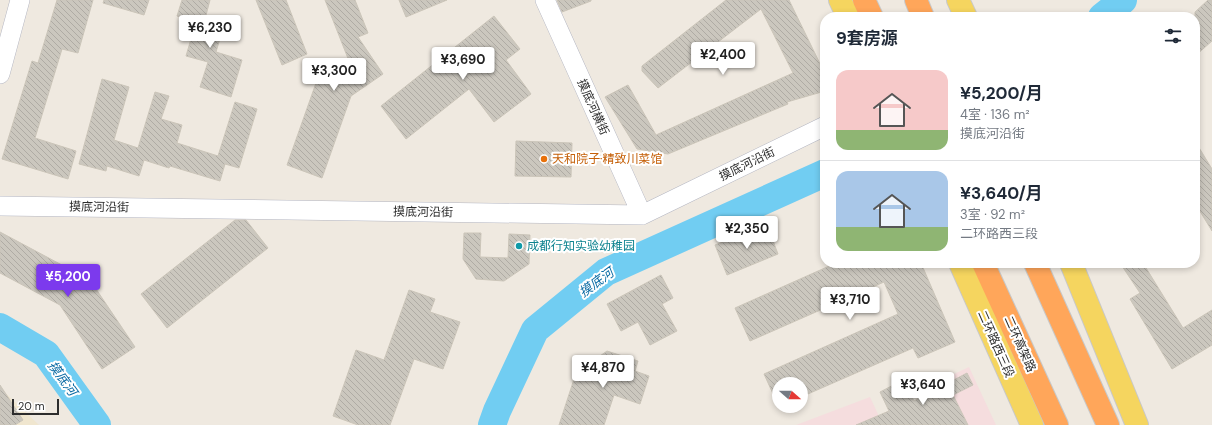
<!DOCTYPE html>
<html lang="zh">
<head>
<meta charset="utf-8">
<style>
  :root { --surface:#fff; --page:#f6f6f7; --text:#1f2937; --muted:#747a83; --line:#e0e1e3; --accent:#7c3aed }
  body { margin:0; font-family:"DM Sans","Noto Sans SC",sans-serif; background:var(--page); color:var(--text); height:100vh; display:flex; flex-direction:column; font-size:15px; white-space:nowrap }
  * { box-sizing:border-box; margin:0 }
  p { font-size:13px; color:var(--muted) }
  .icon { flex:none; width:22px; height:22px; fill:none; stroke:currentColor; stroke-width:2; stroke-linecap:round; stroke-linejoin:round }
  .map { position:relative; flex:1; overflow:hidden }
  .side { position:absolute; left:820px; top:12px; width:380px; height:256px; display:flex; flex-direction:column; background:var(--surface); border-radius:16px; box-shadow:0 2px 6px #0003 }
  .side>* { flex:none }
  .needle { width:26px; rotate:111deg }
  .buttons { position:absolute; left:772px; top:377px; display:grid; gap:8px }
  .buttons a { display:grid; place-items:center; width:36px; height:36px; border-radius:50%; background:var(--surface); box-shadow:0 2px 6px #0003; font-size:20px }
  .scale { position:absolute; left:12px; bottom:10px; width:47px; box-sizing:border-box; padding-left:4px; border:2px solid #2d2d2d; border-top:0; font-size:11px; line-height:14px; white-space:nowrap; color:#2d2d2d; -webkit-text-stroke:3px #fff; paint-order:stroke }
  .price { position:absolute; translate:-50% -34px; padding:0 9px; border-radius:4px; background:#fff; color:#222; font-size:13px; line-height:26px; filter:drop-shadow(0 1px 2px #0008) }
  .price::after { content:''; position:absolute; left:50%; top:24px; width:12px; height:9px; margin-left:-6px; background:inherit; clip-path:polygon(0 0,100% 0,50% 100%) }
  .price.on { background:var(--accent); color:#fff }
  ul { padding:0; list-style:none }
  li { display:flex; align-items:center; gap:12px; height:100px; padding:0 16px }
  li+li { border-top:1px solid var(--line) }
  li span { display:grid; place-items:center; flex:none; width:112px; height:80px; border-radius:12px; color:#555 }
  li>.icon { margin-inline-start:auto }
  span .icon { width:48px; height:48px; fill:#fffc; stroke-width:1 }
  li b { font-size:17px }
  h2 { display:flex; justify-content:space-between; align-items:center; height:48px; padding:0 16px; font-size:17px }
  .map>svg:first-child { display:block }
  .education { fill:#f0e6cf }
  .medical { fill:#f5ddde }
  .lines { fill:none; stroke-linecap:round; stroke-linejoin:round }
  .river { stroke:#71cdf2; stroke-width:28 }
  .building { fill:url(#building-back-hatch); stroke:#cbc5b9 }
  .minor-casing { stroke:#b3b5c1; stroke-width:20 }
  .major-casing { stroke:#c8c8c8; stroke-width:24 }
  .highway-casing { stroke:#c8c8c8; stroke-width:24 }
  .minor { stroke:#fff; stroke-width:19 }
  .major { stroke:#f5d55f; stroke-width:22 }
  .highway { stroke:#ffa65a; stroke-width:22 }
  .food-dot { fill:#e8710a; stroke:#fff; stroke-width:1.5 }
  .culture-dot { fill:#0f9aa8; stroke:#fff; stroke-width:1.5 }
  .labels { text-anchor:middle; stroke-width:4; stroke-linejoin:round; paint-order:stroke }
  .street-label { font-size:12px; fill:#2d2d2d; stroke:#fff }
  .food-label { font-size:12px; fill:#c56008; stroke:#fff; text-anchor:start }
  .culture-label { font-size:12px; fill:#0d838f; stroke:#fff; text-anchor:start }
  .water-label { font-size:13px; font-style:italic; fill:#0a6ba4; stroke:#fff }
</style>
</head>
<body>
<div class="map">
<svg width="1212" height="425" viewBox="0 0 1212 425">
  <defs>
    <pattern id="building-back-hatch" width="6" height="6" patternUnits="userSpaceOnUse"><rect width="6" height="6" fill="#cbc7be"/><path d="M-1 5l2 2M0 0l6 6M5-1l2 2" fill="none" stroke="#afaba4"/></pattern>
  </defs>
  <rect width="100%" height="100%" fill="#efe9e0"/>
  <!-- education -->
  <path class="education" d="M0,388L39,425H0Z"/>
  <!-- medical -->
  <path class="medical" d="M969,367L996,425H941L924,388Z
    M870,397L883,425H796Z"/>
  <g class="lines">
    <!-- river -->
    <path class="river" d="M1102,17L1123,0
      M0,327L46,354L97,425
      M492,425L497,411L535,330L606,272L825,173"/>
  </g>
  <!-- building -->
  <path class="building" d="M57,0H93L78,53L62,49L35,138L76,151L68,179L2,159L32,61L38,63Z
    M104,0H149L144,15L103,3Z
    M182,0H210L205,19L224,25L216,52L242,60L231,97L200,87L208,62L186,56L196,22L177,16Z
    M256,0H286L307,54L282,65Z
    M325,0H355L368,33L358,37L383,74L351,96L322,178L287,165L316,83L349,61Z
    M399,0H447L406,17Z
    M557,0H591V1L562,12Z
    M726,0H789L825,74V91L787,102L788,104L668,154L637,149L605,97L628,85L656,135L793,73L761,9L658,88L642,71V66Z
    M1208,0H1212V41L1195,56V12Z
    M494,16L520,49L506,60L531,94L494,122L469,89L406,139L381,106Z
    M102,79L129,87L114,140L138,148L155,92L169,96L161,119L182,125L177,143L218,156L235,102L257,109L239,168L225,164L220,181L170,166L169,168L144,160L139,176L107,166L106,171L79,164Z
    M516,141L572,143L571,177L515,176Z
    M1195,141L1212,169V231L1195,203Z
    M235,220H246L268,248L167,328L141,294Z
    M767,225L778,254L727,275L715,245Z
    M0,232L90,280L135,347L102,369L60,305L0,273Z
    M464,233H481L480,257L508,258L509,234L530,235L529,264L504,281L476,279L463,259Z
    M836,263H921L955,342L918,358L913,348L801,397V384H779V406H781L779,407L764,374L898,314L884,282L750,341L735,308Z
    M1120,263H1143L1183,328L1212,310V345L1172,369L1130,299L1140,293Z
    M661,275L673,298L662,304L677,331L650,345L638,322L621,331L607,304Z
    M409,290L435,299L430,312L460,322L443,369L414,359L390,425H358L333,416L356,350L384,360Z
    M607,351L638,361L635,371L649,376L640,404L614,395L604,425H559L576,373Z
    M967,373L973,385L953,395L968,425H856L889,411L880,392L903,380L914,401Z
    M0,385L23,420L15,425H0Z"/>
  <g class="lines">
    <!-- minor casing -->
    <g class="minor-casing">
      <path id="minor" d="M545,0L642,215
        M0,74L20,0
        M0,206L642,215L825,126"/>
    </g>
    <!-- major casing -->
    <g class="major-casing">
      <path id="major" d="M840,0L848,17
        M958,0L966,17
        M960,263L1032,425
        M1071,263L1137,425"/>
    </g>
    <!-- highway casing -->
    <g class="highway-casing">
      <path id="highway" d="M864,0L872,17
        M916,0L923,17
        M983,263L1057,425
        M1035,263L1108,425"/>
    </g>
    <!-- minor -->
    <use href="#minor" class="minor"/>
    <!-- major -->
    <use href="#major" class="major"/>
    <!-- highway -->
    <use href="#highway" class="highway"/>
  </g>
  <!-- markers -->
  <circle class="food-dot" cx="544" cy="159" r="4"/>
  <circle class="culture-dot" cx="519" cy="246" r="4"/>
  <g class="labels">
    <!-- street labels -->
    <g class="street-label">
      <text transform="translate(593 107) rotate(66)" y="4">摸底河横街</text>
      <text transform="translate(747 164) rotate(-26)" y="4">摸底河沿街</text>
      <text transform="translate(99 207) rotate(1)" y="4">摸底河沿街</text>
      <text transform="translate(423 212) rotate(1)" y="4">摸底河沿街</text>
      <text transform="translate(996 344) rotate(66)" y="4">二环路西三段</text>
      <text transform="translate(1020 344) rotate(66)" y="4">二环高架路</text>
    </g>
    <!-- food labels -->
    <g class="food-label">
      <text x="552" y="163">天和院子·精致川菜馆</text>
    </g>
    <!-- culture labels -->
    <g class="culture-label">
      <text x="527" y="250">成都行知实验幼稚园</text>
    </g>
    <!-- water labels -->
    <g class="water-label">
      <text transform="translate(596 282) rotate(-36)" y="5">摸底河</text>
      <text transform="translate(63 378) rotate(54)" y="5">摸底河</text>
    </g>
  </g>
</svg>
<div class="buttons">
<a><svg class="needle" viewBox="-14 -14 28 28"><path d="M0-13l5 13h-10z" fill="#e53935"/><path d="M0 13l5-13h-10z" fill="#747a83"/></svg></a>
</div>
<div class="scale">20 m</div>
<b class="price" style="left:210px;top:49px">¥6,230</b>
<b class="price" style="left:723px;top:76px">¥2,400</b>
<b class="price" style="left:463px;top:81px">¥3,690</b>
<b class="price" style="left:334px;top:92px">¥3,300</b>
<b class="price" style="left:747px;top:250px">¥2,350</b>
<b class="price on" style="left:68px;top:298px">¥5,200</b>
<b class="price" style="left:850px;top:321px">¥3,710</b>
<b class="price" style="left:603px;top:389px">¥4,870</b>
<b class="price" style="left:923px;top:406px">¥3,640</b>
<section class="side">
<h2>9套房源<svg class="icon" aria-label="filters" viewBox="0 0 24 24"><path d="M4 7h16M4 17h16"/><circle cx="9" cy="7" r="2"/><circle cx="15" cy="17" r="2"/></svg></h2>
<ul>
<li><span style="background:linear-gradient(#f6c9c9 75%,#8fb573 0)"><svg class="icon" aria-label="home" viewBox="0 0 24 24"><path d="M3 11l9-7 9 7M6 9v11h12V9"/></svg></span><div><b>¥5,200/月</b><p>4室 · 136 m²</p><p>摸底河沿街</p></div></li>
<li><span style="background:linear-gradient(#a9c7e8 70%,#8fb573 0)"><svg class="icon" aria-label="home" viewBox="0 0 24 24"><path d="M3 11l9-7 9 7M6 9v11h12V9"/></svg></span><div><b>¥3,640/月</b><p>3室 · 92 m²</p><p>二环路西三段</p></div></li>
</ul>
</section>
</div>
</body>
</html>
